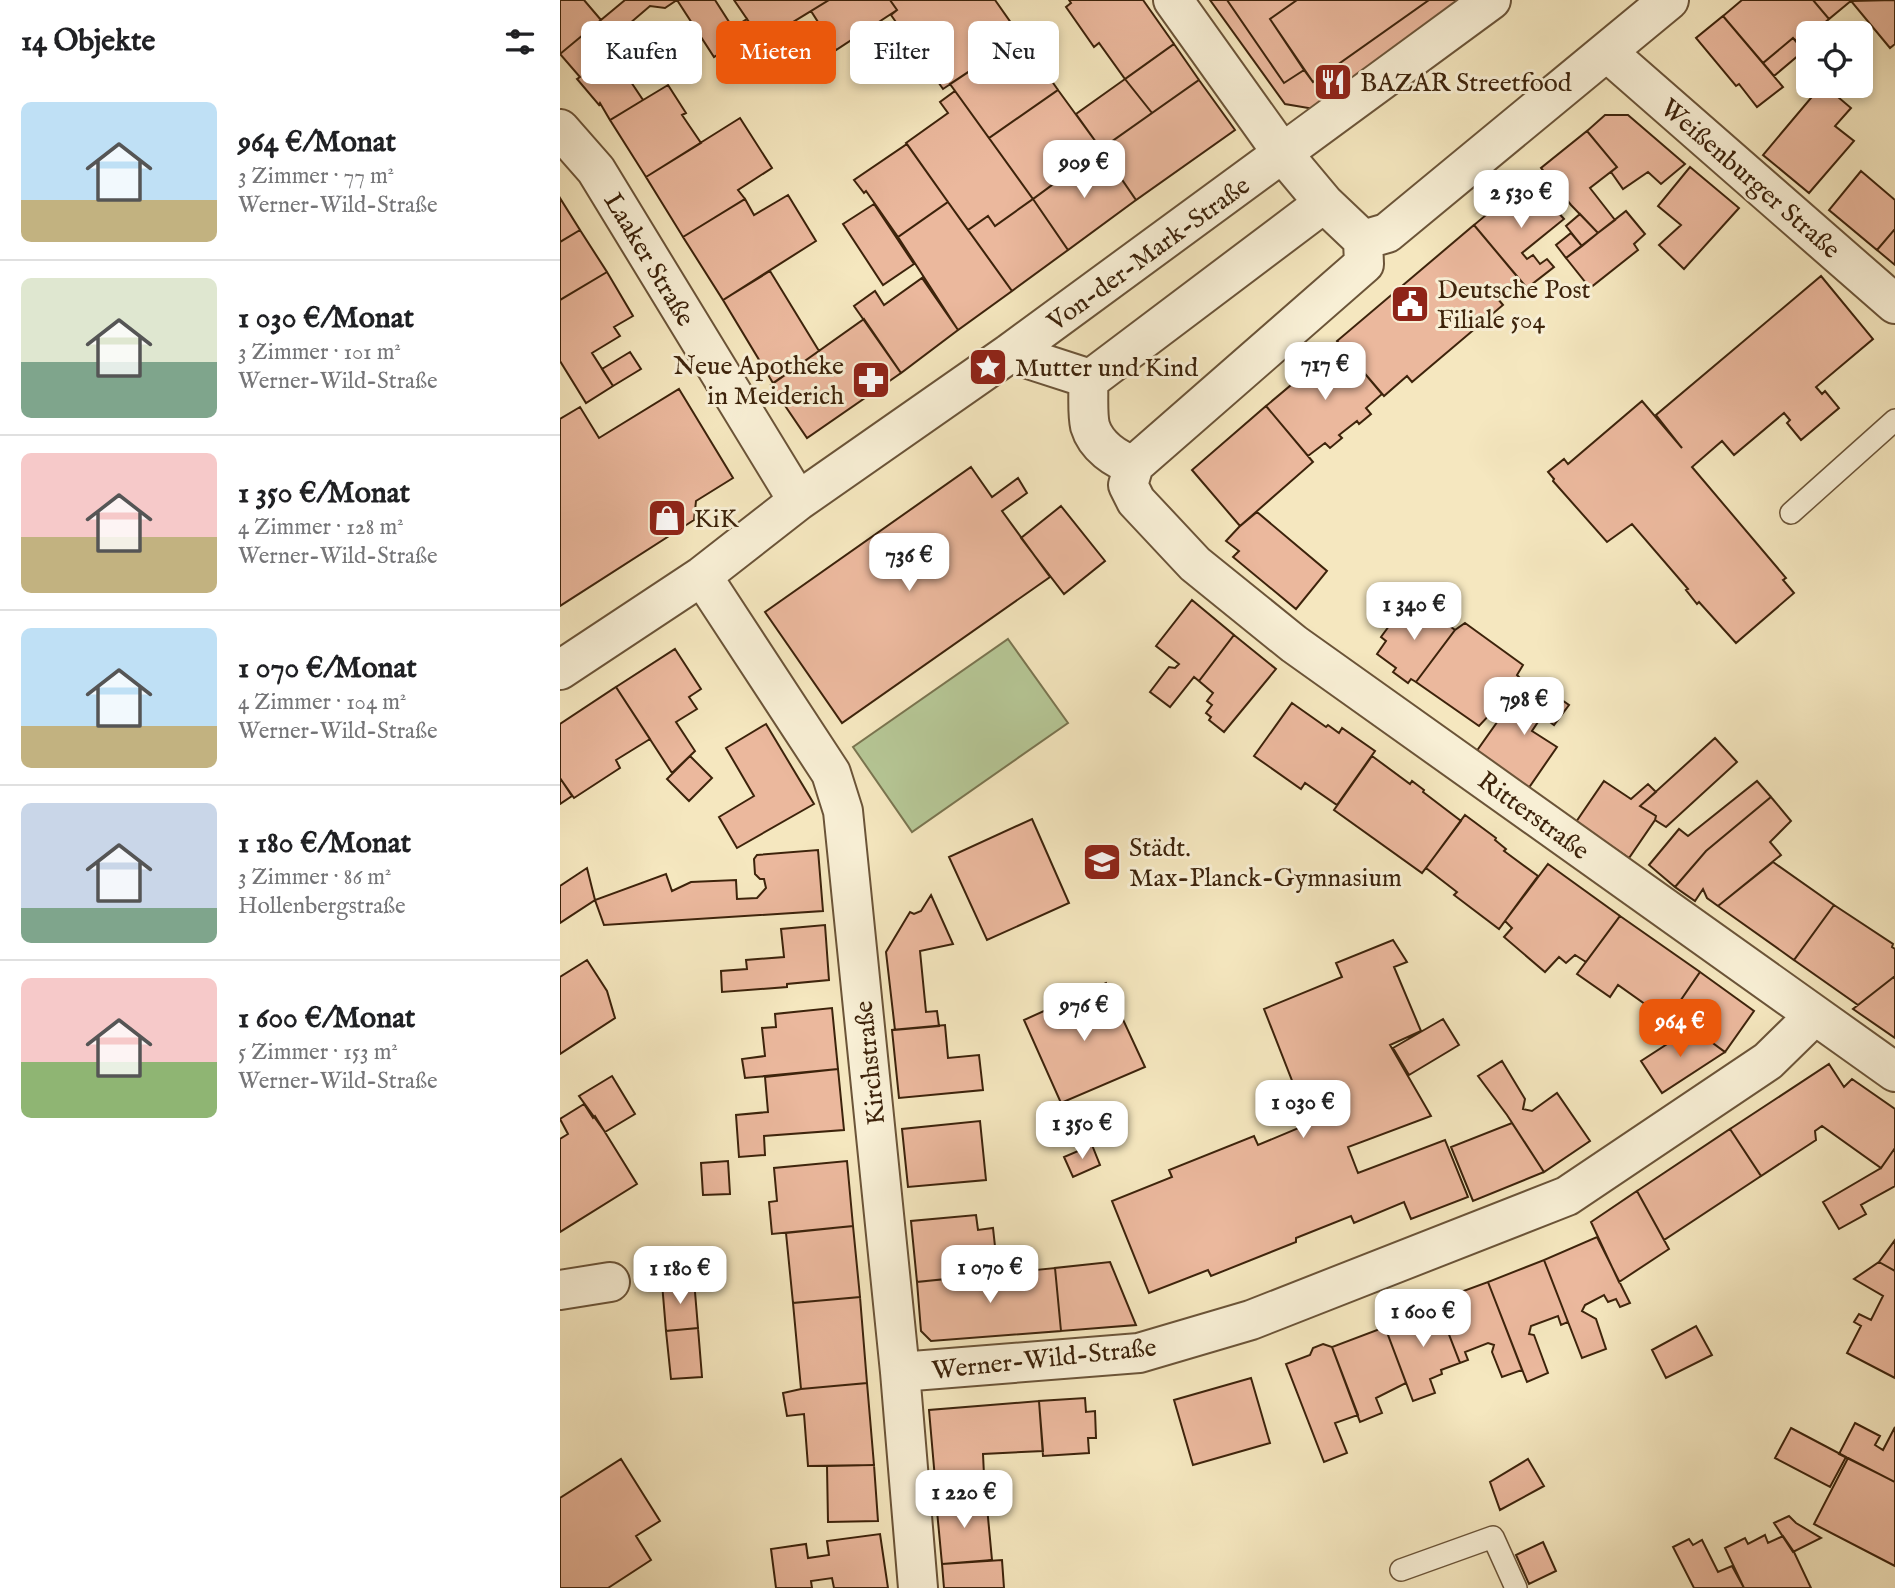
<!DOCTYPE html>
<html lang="de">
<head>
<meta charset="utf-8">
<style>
  :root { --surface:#fff; --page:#f6f6f6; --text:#202124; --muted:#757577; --line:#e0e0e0; --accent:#ea580c }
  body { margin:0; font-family:"IM FELL English",serif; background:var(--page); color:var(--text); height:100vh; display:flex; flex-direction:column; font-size:26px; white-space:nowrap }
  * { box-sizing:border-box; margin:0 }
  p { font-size:23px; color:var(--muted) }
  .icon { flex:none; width:38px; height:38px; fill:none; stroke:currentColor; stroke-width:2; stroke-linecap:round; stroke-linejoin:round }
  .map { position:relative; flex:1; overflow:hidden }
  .panel { display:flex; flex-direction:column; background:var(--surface); width:560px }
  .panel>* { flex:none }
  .top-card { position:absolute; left:21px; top:21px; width:665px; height:63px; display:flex; gap:14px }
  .fabs { position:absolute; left:1236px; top:21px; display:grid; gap:14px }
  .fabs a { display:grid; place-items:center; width:77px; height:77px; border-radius:10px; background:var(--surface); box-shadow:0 4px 10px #0003; font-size:35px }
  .price { position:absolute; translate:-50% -60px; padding:0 16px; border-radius:14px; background:#fff; color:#222; font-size:23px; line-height:46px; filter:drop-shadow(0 2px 4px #0008) }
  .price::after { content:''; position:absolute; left:50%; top:42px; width:21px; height:16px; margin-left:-10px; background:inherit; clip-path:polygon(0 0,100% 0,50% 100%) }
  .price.selected { background:var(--accent); color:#fff }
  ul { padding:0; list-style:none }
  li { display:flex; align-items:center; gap:21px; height:175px; padding:0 21px }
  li+li { border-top:2px solid var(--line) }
  li span { display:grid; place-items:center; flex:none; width:196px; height:140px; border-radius:10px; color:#555 }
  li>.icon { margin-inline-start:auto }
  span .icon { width:84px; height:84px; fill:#fffc; stroke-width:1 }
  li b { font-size:30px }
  h2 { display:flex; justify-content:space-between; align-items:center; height:84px; padding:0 21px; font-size:30px }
  .pill { padding:0 24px; border-radius:10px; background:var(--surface); box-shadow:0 4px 10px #0003; font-size:24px; line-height:63px }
  .pill.selected { background:var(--accent); color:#fff }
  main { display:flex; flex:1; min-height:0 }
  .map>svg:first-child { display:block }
  .green { fill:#b6c796; stroke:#7a7550; stroke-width:2 }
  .building { fill:#ebb89d; stroke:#3d230b; stroke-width:2 }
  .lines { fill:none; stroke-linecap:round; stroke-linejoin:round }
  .lane-casing { stroke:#6b5438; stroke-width:24 }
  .street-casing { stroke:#6b5438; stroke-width:42 }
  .lane { stroke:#f8efd5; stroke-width:21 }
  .street { stroke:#f8efd5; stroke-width:38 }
  .labels { text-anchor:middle; stroke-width:6; stroke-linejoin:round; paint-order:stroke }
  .poi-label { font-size:26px; fill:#3d230b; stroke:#f8efd5; text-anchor:start }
  .street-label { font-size:26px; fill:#3d230b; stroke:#f8efd5 }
</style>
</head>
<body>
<main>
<section class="panel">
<h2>14 Objekte<svg class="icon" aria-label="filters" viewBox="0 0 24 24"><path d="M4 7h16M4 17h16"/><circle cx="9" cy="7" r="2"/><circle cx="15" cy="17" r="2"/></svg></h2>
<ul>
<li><span style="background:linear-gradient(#bfe0f5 70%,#c2b280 0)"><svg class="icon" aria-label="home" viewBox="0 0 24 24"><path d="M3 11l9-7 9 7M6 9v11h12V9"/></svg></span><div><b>964 €/Monat</b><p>3 Zimmer · 77 m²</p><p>Werner-Wild-Straße</p></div></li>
<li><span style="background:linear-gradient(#dfe7d0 60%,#7fa58c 0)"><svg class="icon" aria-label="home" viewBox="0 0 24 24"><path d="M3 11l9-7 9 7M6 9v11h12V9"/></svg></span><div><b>1 030 €/Monat</b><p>3 Zimmer · 101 m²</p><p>Werner-Wild-Straße</p></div></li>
<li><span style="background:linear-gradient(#f6c9c9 60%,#c2b280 0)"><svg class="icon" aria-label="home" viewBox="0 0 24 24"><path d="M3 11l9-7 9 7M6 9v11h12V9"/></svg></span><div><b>1 350 €/Monat</b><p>4 Zimmer · 128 m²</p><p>Werner-Wild-Straße</p></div></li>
<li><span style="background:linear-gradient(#bfe0f5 70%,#c2b280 0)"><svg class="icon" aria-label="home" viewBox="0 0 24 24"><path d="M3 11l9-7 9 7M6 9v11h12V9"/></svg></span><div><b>1 070 €/Monat</b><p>4 Zimmer · 104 m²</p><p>Werner-Wild-Straße</p></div></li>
<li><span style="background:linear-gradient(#c9d6e8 75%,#7fa58c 0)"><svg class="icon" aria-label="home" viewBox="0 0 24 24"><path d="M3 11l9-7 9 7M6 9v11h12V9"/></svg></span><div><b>1 180 €/Monat</b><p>3 Zimmer · 86 m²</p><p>Hollenbergstraße</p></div></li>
<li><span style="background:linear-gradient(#f6c9c9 60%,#8fb573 0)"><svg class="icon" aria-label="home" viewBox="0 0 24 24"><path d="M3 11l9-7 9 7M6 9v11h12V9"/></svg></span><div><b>1 600 €/Monat</b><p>5 Zimmer · 153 m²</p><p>Werner-Wild-Straße</p></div></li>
</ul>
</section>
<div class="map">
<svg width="1335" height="1588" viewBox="0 0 1335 1588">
  <rect width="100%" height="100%" fill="#f5e7bf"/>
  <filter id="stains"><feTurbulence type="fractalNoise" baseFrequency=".00286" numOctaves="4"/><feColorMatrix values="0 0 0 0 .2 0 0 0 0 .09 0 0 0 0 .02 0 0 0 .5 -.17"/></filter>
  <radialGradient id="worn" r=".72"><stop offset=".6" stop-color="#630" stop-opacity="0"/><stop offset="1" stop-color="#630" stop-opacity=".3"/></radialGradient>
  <!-- green -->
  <path class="green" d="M448,639L508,723L352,832L293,747Z"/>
  <!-- building -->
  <path class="building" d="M0,0H24L41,20L0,54Z
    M65,0H155L173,28L187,19L194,31L154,57L117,0L105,8L90,6L69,24L73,28L67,34L79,48L90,39L100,53L69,79L83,100L50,120L40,103L39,105L17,79L20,77L0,54Z
    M174,0H269L202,41Z
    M269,0H330L337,10L276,50L251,11Z
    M330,0H435L461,37L383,89L331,15L337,10Z
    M509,0H583L614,44L565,79L539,43L534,47L506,7L511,3Z
    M650,0H667L724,83L744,70L753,82L869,0H904L754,109L725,104Z
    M667,0H737L710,19L744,70L724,83Z
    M737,0H869L753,82L710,19Z
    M1182,0H1253L1269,19L1252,33H1248V37L1239,45L1233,38L1203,63L1163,16Z
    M1253,0H1292L1269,19Z
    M1335,0V44L1330,48L1291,1Z
    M1163,16L1223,87L1197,107L1179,84L1176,86L1136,38Z
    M461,37L498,90L429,138L390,84Z
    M1233,38L1246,49L1214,76L1203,63Z
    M614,44L639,80L592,113L565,79Z
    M565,79L592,113L541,149L516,114Z
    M639,80L675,130L576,200L541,149Z
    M108,85L126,113L122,115L141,143L86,177L50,120Z
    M1261,86H1265L1291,108L1275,126L1294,141L1249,193L1203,155Z
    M498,90L541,149L473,199L429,138Z
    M395,91L473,199L435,226L428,216L408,230L346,143L388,113L380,102Z
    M1045,115H1068L1125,164L1101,184L1088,172L1063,189L1051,172L1057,167L1027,131Z
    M180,118L212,168L178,190L185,199L123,237L86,177Z
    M1027,131L1057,167L1030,188L1055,220L1038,233L1011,205L981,168Z
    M347,144L388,202L338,237L306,191L304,193L294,180Z
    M541,149L576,200L508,250L473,199Z
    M1130,167L1179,208L1124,269L1099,245L1121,225L1098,206Z
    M1301,171L1335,200V229L1317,250L1269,210Z
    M969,179L1004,219L962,253L967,259L973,255L980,264L987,259L994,267L967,288L914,225Z
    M228,195L256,241L163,300L123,237L185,199L194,215Z
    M0,198L20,230L0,242Z
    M473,199L508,250L452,291L408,230L428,216L435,226Z
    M388,202L452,291L398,330L338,237Z
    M314,204L354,264L323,285L283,224Z
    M1066,211L1085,234L1074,244L1078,250L1030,288L1006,258Z
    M1020,214L1038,233L1022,246L1006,226Z
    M914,225L960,280L938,299L943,305L852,382L847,376L824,396L777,341Z
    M1335,229V265L1317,250Z
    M20,230L47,272L0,300V242Z
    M1011,233L1022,246L1006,258L996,245Z
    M210,271L259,351L213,383L163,300Z
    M47,272L73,316L54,327L60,336L32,353L53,386L26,403L0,361V300Z
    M1261,276L1313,339L1256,387L1262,394L1265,391L1279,408L1241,440L1227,423L1230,420L1224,413L1174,455L1162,441L1132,467L1226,578L1223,580L1234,593L1176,643L1139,602L1137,604L1126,590L1128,589L1072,524L1047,542L993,481L994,479L988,472L1004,459L1008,464L1082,401L1122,448L1096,415Z
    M362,278L398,330L341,373L294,306L315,291L324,305Z
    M304,319L341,373L247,438L211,385Z
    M780,344L822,394L806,408L811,414L799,424L797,421L779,435L782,438L770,448L765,443L748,456L706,406Z
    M70,352L81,369L53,386L42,369Z
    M119,389L173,478L136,501L134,520L0,606V419L20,407L39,438Z
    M706,406L753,462L680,526L632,470Z
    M411,467L432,497L458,478L467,493L442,511L490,577L282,723L205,612Z
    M501,506L545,561L504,594L461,538Z
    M697,512L767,571L736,609L673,557L679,551L666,541L679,527Z
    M632,600L674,635L639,681L634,677L610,707L590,692L609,667L615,668L619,664L596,646Z
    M856,601L895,630L856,682L851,679L848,683L833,672L836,668L817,654L826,641L821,637L840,611L845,614Z
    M905,623L963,665L957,675L962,680L919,726L856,682L895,630Z
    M674,635L716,669L664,732L649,720L651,717L646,713L652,705L647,701L653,693L639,681Z
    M115,649L141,689L129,697L137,709L116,722L135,751L112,773L56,687Z
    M976,682L1009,705L994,725L982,716L972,731L997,747L968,789L916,752L945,711L952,716Z
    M56,687L90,739L56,760L60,768L14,798L0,778V724Z
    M732,703L766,727L768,725L779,733L782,728L815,751L777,805L745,783L741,789L694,756Z
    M206,724L254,804L177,848L159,817L194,796L166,748Z
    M1155,738L1177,762L1106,827L1095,820L1096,816L1080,806Z
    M130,756L152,778L129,801L107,779Z
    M812,756L850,784L852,781L864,790L863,792L901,821L862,873L774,810Z
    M0,778L12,796L0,804Z
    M1044,781L1071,799L1088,784L1096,792L1080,806L1096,816L1095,820L1069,858L1016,822Z
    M1197,781L1211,797L1146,851L1115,887L1089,865L1119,829L1128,836Z
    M1211,797L1231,821L1210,842L1221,855L1158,906L1147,898L1143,889L1135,901L1115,887L1146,851Z
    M905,815L936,838L935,840L946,849L944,851L978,876L939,929L894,895L897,892L866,868Z
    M472,819L509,903L427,940L389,857Z
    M258,850L263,911L44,925L35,900L106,874L112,891L131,882L176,880L177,899L197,898L206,888L204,879H200L195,874L194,859L197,855Z
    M1213,862L1274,905L1234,960L1158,906Z
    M988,864L1060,916L1026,962L1015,955L1006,963L999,957L985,972L944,937L952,928L945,921Z
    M27,868L35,900L0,923V886Z
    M371,895L393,944L360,951L366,1012L377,1011L379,1026L335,1030L326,952L350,912L354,914L361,911Z
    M1274,905L1333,944L1332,947L1335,949V976L1298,1005L1234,960Z
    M1060,916L1140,972L1112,1013L1096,1003L1092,1009L1058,985L1050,997L1017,974Z
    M265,925L269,980L227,984V987L162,992L161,971L187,969L186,960L224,957L221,929Z
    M833,940L847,962L834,967L861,1031L830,1045L871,1116L788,1147L798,1173L885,1140L908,1197L851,1219L844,1202L794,1223L791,1216L736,1238V1242L651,1276L648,1270L589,1293L552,1201L612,1177L609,1170L694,1136L698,1145L753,1122L737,1082L733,1083L704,1009L782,977L776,963Z
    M27,960L47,991L55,1018L0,1054V977Z
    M1140,972L1194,1011L1165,1052L1112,1013Z
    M1335,976V1038L1293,1009Z
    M546,983L585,1067L501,1103L464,1020Z
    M272,1008L278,1069L185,1078L182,1059L205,1056L202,1028L216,1027L215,1014Z
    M883,1019L899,1045L849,1075L833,1048Z
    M385,1025L388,1058L419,1055L423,1090L339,1098L332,1030Z
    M1132,1028L1165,1052L1102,1093L1081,1061Z
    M942,1061L965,1099L963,1109L972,1111L997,1093L1030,1141L984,1172L947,1115L918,1076Z
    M1269,1064L1284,1087L1292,1079L1335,1109V1148L1321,1168L1262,1126L1255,1131L1256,1140L1201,1176L1170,1129Z
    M278,1069L284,1130L204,1136L205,1155L179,1157L176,1115L208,1112L205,1077Z
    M52,1076L75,1114L45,1132L19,1096Z
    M24,1104L33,1118L35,1116L77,1184L0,1232V1139L8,1134L0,1119Z
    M420,1121L426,1180L348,1187L342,1129Z
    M952,1123L984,1172L913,1201L891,1147Z
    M1170,1129L1201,1176L1104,1240L1077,1191Z
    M532,1145L540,1165L513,1177L504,1157Z
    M1335,1148V1186L1301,1205L1306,1214L1279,1229L1263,1202L1321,1168Z
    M168,1161L170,1194L143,1195L141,1163Z
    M287,1161L293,1226L212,1234L209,1202L217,1201L214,1168Z
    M1077,1191L1109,1249L1059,1282L1031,1222Z
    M416,1215L418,1230L433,1228L438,1274L357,1282L351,1221Z
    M293,1226L300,1297L233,1303L226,1233Z
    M1037,1237L1070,1303L1060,1307L1056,1299L1048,1302L1044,1295L1025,1305L1022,1311L1036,1319L1046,1349L1022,1358L984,1260Z
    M1335,1240V1271L1319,1262Z
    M984,1260L1008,1322L1001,1325L998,1316L971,1326L969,1334L974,1335L988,1373L967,1382L928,1282Z
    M550,1262L576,1325L501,1331L495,1268Z
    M1319,1262L1335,1271V1378L1287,1353L1301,1326L1294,1322L1299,1314L1311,1320L1323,1296L1294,1279Z
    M495,1268L501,1331L371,1341L361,1331L357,1282Z
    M134,1280L138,1328L106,1331L102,1283Z
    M928,1282L962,1370L942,1377L932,1352L934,1345L928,1343L905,1352L908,1360L900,1363L876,1301Z
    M300,1297L307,1383L241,1389L233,1303Z
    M876,1301L900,1363L881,1370L882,1374L870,1379L875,1393L853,1401L825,1327L864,1313L861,1307Z
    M1136,1326L1152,1355L1106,1378L1092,1350Z
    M825,1327L846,1383L816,1398L822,1413L800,1422L772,1347Z
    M138,1328L142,1377L111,1379L106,1331Z
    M763,1344L772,1347L798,1415L775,1423L787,1453L764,1462L726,1364L750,1355L753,1348Z
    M691,1378L710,1443L633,1465L614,1400Z
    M307,1383L314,1465L248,1466L244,1414L227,1416L223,1393L241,1389Z
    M525,1398L526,1412L535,1411L536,1438H528L529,1453L483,1456L479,1401Z
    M479,1401L483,1451L423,1454L424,1475L375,1479L369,1410Z
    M1295,1423L1320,1436L1315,1445L1323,1450L1335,1427V1482L1279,1454Z
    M1231,1428L1286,1457L1270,1487L1215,1458Z
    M1288,1458L1335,1482V1566L1254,1524Z
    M61,1459L100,1521L76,1536L91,1560L48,1588H0V1498Z
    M968,1459L984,1486L940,1510L930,1482Z
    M314,1465L318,1521L268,1522L267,1466Z
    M426,1496L432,1560L382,1564L376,1500Z
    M1229,1516L1236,1523L1261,1538L1233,1552L1214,1523Z
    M320,1534L328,1588H274L272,1578L251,1581L252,1588H216L211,1549L246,1544L248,1558L269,1555L267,1541Z
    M1205,1535L1208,1543L1223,1536L1234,1552L1251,1588H1184L1165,1548L1185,1538L1188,1544Z
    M1129,1539L1133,1545L1142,1540L1158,1572L1172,1566L1184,1588H1134L1113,1547Z
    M983,1542L996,1571L969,1584L956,1555Z
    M442,1560L444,1588H384L382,1564Z"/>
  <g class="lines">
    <!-- lane casing -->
    <g class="lane-casing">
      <path id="lane" d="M1231,513L1335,420
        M841,1570L933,1537L956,1588"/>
    </g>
    <!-- street casing -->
    <g class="street-casing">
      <path id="street" d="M613,0L723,154L764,203L803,240
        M1048,53L1335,304
        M0,129L36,170L238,501
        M803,240L804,264L574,465L568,485L576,501L635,564L734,644L1335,1072
        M803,240L827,233L1109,0
        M450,353L521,376L528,381
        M528,381L764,203
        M528,381C529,395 527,412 530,426C536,446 556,460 574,465
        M142,576L271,773L283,811L340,1372L358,1588
        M0,670L142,576L238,501L450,353L931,0
        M0,1290L50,1282
        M340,1372L579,1353L691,1320L1007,1196L1208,1061L1255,1015"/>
    </g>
    <!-- lane -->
    <use href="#lane" class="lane"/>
    <!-- street -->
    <use href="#street" class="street"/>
  </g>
  <!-- icons -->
  <defs>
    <g id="restaurant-square" transform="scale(2.0125)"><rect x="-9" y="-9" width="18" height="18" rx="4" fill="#8f2418" stroke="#f8efd5"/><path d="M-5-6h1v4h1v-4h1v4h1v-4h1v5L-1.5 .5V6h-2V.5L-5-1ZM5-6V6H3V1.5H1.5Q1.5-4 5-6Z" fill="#fff"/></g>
    <g id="civic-square" transform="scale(2.0125)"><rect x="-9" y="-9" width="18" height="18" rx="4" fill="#8f2418" stroke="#f8efd5"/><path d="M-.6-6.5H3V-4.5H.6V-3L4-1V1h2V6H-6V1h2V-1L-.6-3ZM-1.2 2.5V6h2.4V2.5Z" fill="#fff"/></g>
    <g id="sight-square" transform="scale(2.0125)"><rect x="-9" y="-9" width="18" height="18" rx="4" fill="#8f2418" stroke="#f8efd5"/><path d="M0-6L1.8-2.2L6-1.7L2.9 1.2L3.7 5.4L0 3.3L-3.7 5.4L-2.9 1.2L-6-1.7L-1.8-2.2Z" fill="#fff"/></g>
    <g id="pharmacy-square" transform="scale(2.0125)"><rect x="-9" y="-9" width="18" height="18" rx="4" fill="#8f2418" stroke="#f8efd5"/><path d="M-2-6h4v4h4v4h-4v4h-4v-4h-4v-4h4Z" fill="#fff"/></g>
    <g id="shop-square" transform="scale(2.0125)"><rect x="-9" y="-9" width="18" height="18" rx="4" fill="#8f2418" stroke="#f8efd5"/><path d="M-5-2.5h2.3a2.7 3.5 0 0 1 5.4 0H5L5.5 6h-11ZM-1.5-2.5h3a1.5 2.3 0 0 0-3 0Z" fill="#fff"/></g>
    <g id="school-square" transform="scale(2.0125)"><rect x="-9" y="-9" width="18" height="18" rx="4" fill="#8f2418" stroke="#f8efd5"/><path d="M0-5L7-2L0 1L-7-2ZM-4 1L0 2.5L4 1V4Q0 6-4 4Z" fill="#fff"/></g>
  </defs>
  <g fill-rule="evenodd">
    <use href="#restaurant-square" x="773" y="82"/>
    <use href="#civic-square" x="850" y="304"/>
    <use href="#sight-square" x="428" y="367"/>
    <use href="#pharmacy-square" x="311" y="380"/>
    <use href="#shop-square" x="107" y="518"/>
    <use href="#school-square" x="542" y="862"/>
  </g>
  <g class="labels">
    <!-- poi labels -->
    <g class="poi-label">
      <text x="800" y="91">BAZAR Streetfood</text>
      <text x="877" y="298">Deutsche Post<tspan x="877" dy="30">Filiale 504</tspan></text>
      <text x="284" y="374" text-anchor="end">Neue Apotheke<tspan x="284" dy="30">in Meiderich</tspan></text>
      <text x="455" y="376">Mutter und Kind</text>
      <text x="134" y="527">KiK</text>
      <text x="569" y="856">Städt.<tspan x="569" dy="30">Max-Planck-Gymnasium</tspan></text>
    </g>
    <!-- street labels -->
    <g class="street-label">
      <text transform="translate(1191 178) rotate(41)" y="9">Weißenburger Straße</text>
      <text transform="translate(588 253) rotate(-36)" y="9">Von-der-Mark-Straße</text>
      <text transform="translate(90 259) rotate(59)" y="9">Laaker Straße</text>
      <text transform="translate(974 815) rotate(36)" y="9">Ritterstraße</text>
      <text transform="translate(309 1063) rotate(-96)" y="9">Kirchstraße</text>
      <text transform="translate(484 1358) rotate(-6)" y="9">Werner-Wild-Straße</text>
    </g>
  </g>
  <rect width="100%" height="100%" filter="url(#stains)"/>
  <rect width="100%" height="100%" fill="url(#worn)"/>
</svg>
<div class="fabs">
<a><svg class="icon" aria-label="locate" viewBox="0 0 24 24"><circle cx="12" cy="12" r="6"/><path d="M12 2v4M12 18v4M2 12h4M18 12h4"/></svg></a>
</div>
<b class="price" style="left:524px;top:200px">909 €</b>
<b class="price" style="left:961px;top:230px">2 530 €</b>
<b class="price" style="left:765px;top:402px">717 €</b>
<b class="price" style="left:349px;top:593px">736 €</b>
<b class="price" style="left:854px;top:642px">1 340 €</b>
<b class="price" style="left:964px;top:737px">798 €</b>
<b class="price" style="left:524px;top:1043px">976 €</b>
<b class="price selected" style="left:1120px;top:1059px">964 €</b>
<b class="price" style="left:743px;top:1140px">1 030 €</b>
<b class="price" style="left:522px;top:1161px">1 350 €</b>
<b class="price" style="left:430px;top:1305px">1 070 €</b>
<b class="price" style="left:120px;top:1306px">1 180 €</b>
<b class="price" style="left:863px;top:1349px">1 600 €</b>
<b class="price" style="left:404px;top:1530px">1 220 €</b>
<div class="top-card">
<a class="pill">Kaufen</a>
<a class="pill selected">Mieten</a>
<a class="pill">Filter</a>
<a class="pill">Neu</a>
</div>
</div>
</main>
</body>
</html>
